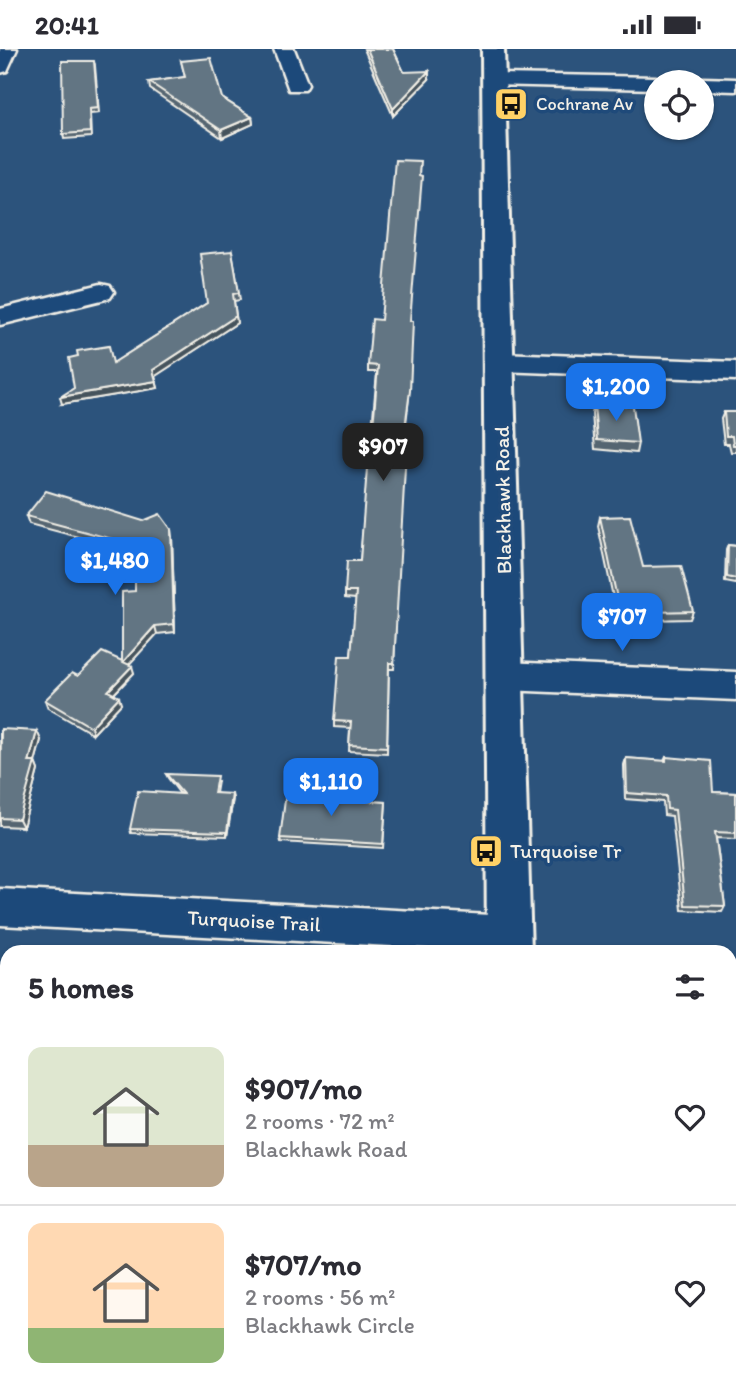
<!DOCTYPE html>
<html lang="en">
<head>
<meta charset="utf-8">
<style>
  :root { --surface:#fff; --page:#f7f7f7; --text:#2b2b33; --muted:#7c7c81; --line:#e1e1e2; --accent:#1a73e8 }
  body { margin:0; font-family:Itim,sans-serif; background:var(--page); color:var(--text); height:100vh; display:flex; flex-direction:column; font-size:26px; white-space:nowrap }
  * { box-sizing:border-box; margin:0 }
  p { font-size:23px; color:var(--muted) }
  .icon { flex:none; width:38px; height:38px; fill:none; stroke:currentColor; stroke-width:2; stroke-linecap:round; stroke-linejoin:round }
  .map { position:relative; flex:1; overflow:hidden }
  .sheet { position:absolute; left:0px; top:896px; width:737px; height:448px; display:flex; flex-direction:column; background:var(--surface); border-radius:21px 21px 0 0; box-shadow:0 2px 5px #0004 }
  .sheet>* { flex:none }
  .buttons { position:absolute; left:644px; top:21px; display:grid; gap:14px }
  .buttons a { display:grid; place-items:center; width:70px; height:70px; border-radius:50%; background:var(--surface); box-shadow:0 2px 5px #0004; font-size:35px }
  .price { position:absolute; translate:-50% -60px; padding:0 16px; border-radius:14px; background:var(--accent); color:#fff; font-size:23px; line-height:46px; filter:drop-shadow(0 2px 4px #0008) }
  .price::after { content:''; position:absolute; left:50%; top:42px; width:21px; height:16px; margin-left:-10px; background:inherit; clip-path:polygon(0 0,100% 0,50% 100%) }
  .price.active { background:#222; color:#fff }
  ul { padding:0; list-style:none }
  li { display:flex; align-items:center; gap:21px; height:175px; padding:0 28px }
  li+li { border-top:2px solid var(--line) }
  li span { display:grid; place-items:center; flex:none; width:196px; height:140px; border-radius:14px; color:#555 }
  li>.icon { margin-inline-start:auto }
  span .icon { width:84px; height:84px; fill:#fffc; stroke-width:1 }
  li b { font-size:30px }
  h2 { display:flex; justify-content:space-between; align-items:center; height:84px; padding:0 28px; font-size:30px }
  .status { display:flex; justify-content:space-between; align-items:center; height:49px; padding:0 35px; background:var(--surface); direction:ltr }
  .status svg { height:19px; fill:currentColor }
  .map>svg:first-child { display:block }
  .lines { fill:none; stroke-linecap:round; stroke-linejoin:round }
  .minor-casing { stroke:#f4f1e8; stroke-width:5 }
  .tertiary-casing { stroke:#f4f1e8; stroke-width:6 }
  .minor { fill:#1f4a7a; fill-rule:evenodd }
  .tertiary { fill:#1f4a7a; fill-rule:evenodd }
  .wall { fill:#546571; stroke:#f4f1e8; stroke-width:2 }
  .shaded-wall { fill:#45525c; stroke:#f4f1e8; stroke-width:2 }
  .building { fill:#627583; stroke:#f4f1e8; stroke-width:2 }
  .labels { text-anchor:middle; stroke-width:7; stroke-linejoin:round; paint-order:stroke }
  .far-poi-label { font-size:18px; fill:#f4f1e8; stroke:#1f4a7a; text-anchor:start }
  .street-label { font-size:21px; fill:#f4f1e8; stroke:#1f4a7a }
  .poi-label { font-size:21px; fill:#f4f1e8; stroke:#1f4a7a; text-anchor:start }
</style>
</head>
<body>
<div class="status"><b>20:41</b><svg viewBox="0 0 49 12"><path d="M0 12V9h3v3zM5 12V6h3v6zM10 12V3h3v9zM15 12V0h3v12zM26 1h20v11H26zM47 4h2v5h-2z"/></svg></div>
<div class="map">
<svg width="736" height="1344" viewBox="0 0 736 1344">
  <rect width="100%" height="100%" fill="#2c537c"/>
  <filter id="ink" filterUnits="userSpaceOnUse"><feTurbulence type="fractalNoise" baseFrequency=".0143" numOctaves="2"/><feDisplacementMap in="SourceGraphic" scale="14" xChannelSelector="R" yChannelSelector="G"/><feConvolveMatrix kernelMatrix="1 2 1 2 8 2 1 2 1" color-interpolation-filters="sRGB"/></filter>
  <g filter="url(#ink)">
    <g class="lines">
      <!-- minor casing -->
      <g class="minor-casing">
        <path id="minor" d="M0,0H17L7,22L0,24Z
          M274,0H294L308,36L305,41H289Z
          M494,25L656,28L666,33H656V40L486,36L483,31L486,26Z
          M702,29L736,30V42L702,41V33H692Z
          M101,235L110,237L114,243L110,249L0,276V260Z
          M500,304L736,313V331L500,322L490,319L486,313L490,307Z
          M505,613L736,623V651L505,641L493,637L488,627L493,617Z
          M0,840L509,867L523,872L529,885L523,898L504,903L0,876Z
          M730,1127H736V1173L730,1172Z"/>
      </g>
      <!-- tertiary casing -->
      <g class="tertiary-casing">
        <path id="tertiary" d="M482,0H504L531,903H487Z
          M488,1337H542V1344H488Z"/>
      </g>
      <!-- minor -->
      <use href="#minor" class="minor"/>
      <!-- tertiary -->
      <use href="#tertiary" class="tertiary"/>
    </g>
    <!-- wall -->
    <path class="wall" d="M364,0H393L404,23L429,30L393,67Z
      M181,12L222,49L252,68L253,75L222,89L150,40L149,33L185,28Z
      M95,17L99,64L90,65L91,88L64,90L63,85Z
      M232,202L240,251L234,252L237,274L155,327L158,339L62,355L113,314L207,254Z
      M410,272L409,349L403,401L394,620H389L387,704L349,702L350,679L334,678V672L351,607L356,550L345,549V543L360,512L377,323H368V316Z
      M594,355L638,394L636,404L595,400L592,365Z
      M724,363H736V403H731L729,395H724L721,370Z
      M26,467L172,488L175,583L157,585L129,615L134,624L114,645L121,655L93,685L48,659L45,651L78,627L122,612L135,542V503L29,475Z
      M600,468L643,518L693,562L690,570L649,571L648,566L617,567L598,477Z
      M728,496L736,497V535L725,533L726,501Z
      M0,682L41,691L35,713L38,721L23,778L0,777Z
      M666,708L713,743L736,744V790L716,789L725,857L722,863L682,861L672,767L664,766L663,753L625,750L624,716L626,709L664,712Z
      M166,725L218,732L216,744L233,749L227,787L131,784L130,780L180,745L168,729Z
      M326,738V750L386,753L383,799L281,793L280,789Z
      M0,947L7,948V1003H0Z
      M730,982H736V1048H734L730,1054Z
      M673,1337H730L736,1344H674Z"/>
    <!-- shaded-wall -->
    <path class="shaded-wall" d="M429,22V30L393,67V60Z
      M252,68L253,75L222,89L221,81Z
      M236,267L237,274L154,328L153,321Z
      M156,332L158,339L62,355L60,348Z
      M171,480L172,488L175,583L174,575Z
      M155,577L157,585L125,620L123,613Z
      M132,617L134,624L110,649L108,642Z
      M119,648L121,655L93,685L91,678Z
      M37,682L41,691L35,713L38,721L23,778L19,770L29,713Z
      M232,745L233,749L227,787V783Z"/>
    <!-- building -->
    <path class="building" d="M367,0H393L404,23L429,22L393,60Z
      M211,9L222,49L252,68L221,81L149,33L185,28L181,12Z
      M62,12H94L98,59L89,60L90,83L63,85Z
      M395,111L420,112L419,126L422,127L410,272H413L410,342L402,400L406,401L394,614H389L387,698L349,696L351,673L334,672L339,607H351L356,543H345L347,512H360L370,379H373L378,317L368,316L372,270L381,271Z
      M232,202L239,244L233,245L236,267L153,321L156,332L60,348L74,339L69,309L78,307L77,302L109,297L113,314L207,254L200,205Z
      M594,355L633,357L638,394L597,391Z
      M724,363H736V396H733L732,387H726Z
      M46,442L143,472L160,465L171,480L174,575L155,577L123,613L132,617L108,642L119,648L91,678L45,651L72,624L78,627L102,603L122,612V543L135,542V496L26,467Z
      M630,467L643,518L681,517L693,562L652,563L651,558L619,559L600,468Z
      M728,496L736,497V530L727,528Z
      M1,680L37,682L29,713H35L19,770L0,769Z
      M666,708L711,712L713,743L736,744V784L715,783L725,857L685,856L675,761L667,760L666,747L627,744L626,709L666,712Z
      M166,725L217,727L214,744L232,745L227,783L130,780L138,742L183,745Z
      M287,736L326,738L325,750L386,753L383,795L280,789Z
      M0,947L7,948V999H0Z
      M730,982H736V1042H733L734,1048H730Z
      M730,1289H736V1344H679L678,1337H730Z
      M46,1337H278L356,1344H45Z"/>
  </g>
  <!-- icons -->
  <defs>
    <g id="bus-square" transform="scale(1.75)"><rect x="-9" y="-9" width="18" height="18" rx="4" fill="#ffd166" stroke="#1f4a7a"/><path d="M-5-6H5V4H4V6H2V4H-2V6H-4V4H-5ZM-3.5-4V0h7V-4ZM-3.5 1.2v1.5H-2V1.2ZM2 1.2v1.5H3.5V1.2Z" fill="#111"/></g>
  </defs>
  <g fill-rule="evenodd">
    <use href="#bus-square" x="511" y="55"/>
    <use href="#bus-square" x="486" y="802"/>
  </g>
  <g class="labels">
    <!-- far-poi labels -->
    <g class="far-poi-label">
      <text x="536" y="61">Cochrane Av</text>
    </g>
    <!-- street labels -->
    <g class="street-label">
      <text transform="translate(503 451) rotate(-91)" y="7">Blackhawk Road</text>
      <text transform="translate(254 872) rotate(3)" y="7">Turquoise Trail</text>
    </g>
    <!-- poi labels -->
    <g class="poi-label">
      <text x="510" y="809">Turquoise Tr</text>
    </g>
  </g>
</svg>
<div class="buttons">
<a><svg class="icon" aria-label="locate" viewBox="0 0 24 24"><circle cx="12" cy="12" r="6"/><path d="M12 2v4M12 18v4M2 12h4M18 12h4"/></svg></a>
</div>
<b class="price" style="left:616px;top:374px">$1,200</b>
<b class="price active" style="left:383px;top:434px">$907</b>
<b class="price" style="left:115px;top:548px">$1,480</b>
<b class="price" style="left:622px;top:604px">$707</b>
<b class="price" style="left:331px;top:769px">$1,110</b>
<section class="sheet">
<h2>5 homes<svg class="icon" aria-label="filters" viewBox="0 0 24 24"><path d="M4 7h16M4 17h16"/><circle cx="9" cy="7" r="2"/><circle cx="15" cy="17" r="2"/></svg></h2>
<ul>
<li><span style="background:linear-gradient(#dfe7d0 70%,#b9a48a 0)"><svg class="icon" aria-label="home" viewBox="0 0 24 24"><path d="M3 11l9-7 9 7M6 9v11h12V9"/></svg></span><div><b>$907/mo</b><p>2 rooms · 72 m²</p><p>Blackhawk Road</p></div><svg class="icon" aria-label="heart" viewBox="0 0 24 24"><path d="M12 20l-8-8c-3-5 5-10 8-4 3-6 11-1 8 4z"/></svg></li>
<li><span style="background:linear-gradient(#ffd9b3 75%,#8fb573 0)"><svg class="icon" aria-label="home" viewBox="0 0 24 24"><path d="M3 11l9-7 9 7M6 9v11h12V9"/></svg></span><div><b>$707/mo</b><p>2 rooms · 56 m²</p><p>Blackhawk Circle</p></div><svg class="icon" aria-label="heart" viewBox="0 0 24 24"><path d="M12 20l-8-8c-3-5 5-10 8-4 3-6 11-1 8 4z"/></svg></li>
</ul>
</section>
</div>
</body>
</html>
